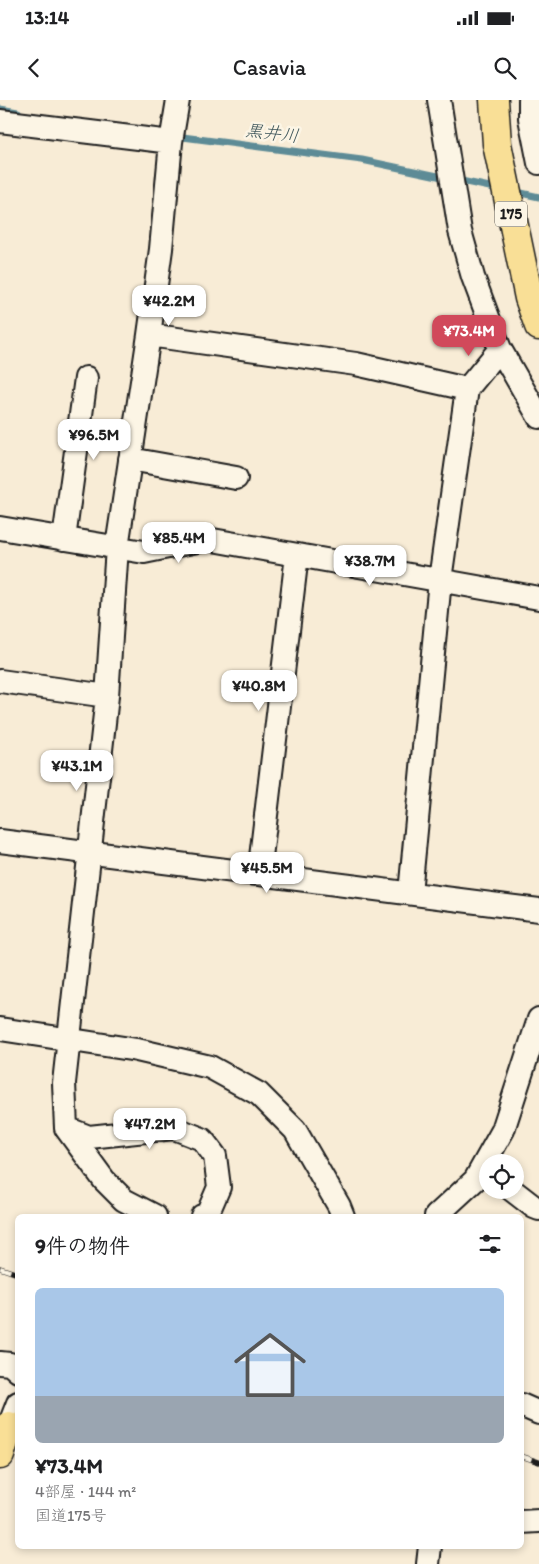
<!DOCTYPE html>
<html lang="ja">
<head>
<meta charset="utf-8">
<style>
  :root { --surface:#fff; --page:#f2f2f2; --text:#202124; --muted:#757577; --accent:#d1495b }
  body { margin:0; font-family:Itim,"Klee One",sans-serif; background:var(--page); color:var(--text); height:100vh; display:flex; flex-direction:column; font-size:19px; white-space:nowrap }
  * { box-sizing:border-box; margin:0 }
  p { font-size:16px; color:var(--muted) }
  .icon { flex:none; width:28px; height:28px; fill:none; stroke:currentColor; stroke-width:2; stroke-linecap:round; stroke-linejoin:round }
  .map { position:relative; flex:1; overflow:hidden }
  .sheet { position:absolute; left:15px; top:1114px; width:509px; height:335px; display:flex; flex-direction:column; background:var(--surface); border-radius:8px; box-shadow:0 2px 8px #0003 }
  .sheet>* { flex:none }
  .controls { position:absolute; left:479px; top:1054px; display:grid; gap:10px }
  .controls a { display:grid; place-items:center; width:45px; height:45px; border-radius:50%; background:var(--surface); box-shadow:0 2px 8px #0003; font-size:25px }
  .price { position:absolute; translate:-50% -42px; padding:0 11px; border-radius:10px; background:#fff; color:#222; font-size:16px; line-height:32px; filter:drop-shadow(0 1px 2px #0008) }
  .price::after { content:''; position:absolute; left:50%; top:30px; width:15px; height:11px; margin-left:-8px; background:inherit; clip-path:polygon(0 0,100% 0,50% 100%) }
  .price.active { background:var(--accent); color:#fff }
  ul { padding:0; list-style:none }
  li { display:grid; align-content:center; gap:10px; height:265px; padding:0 20px }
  li span { display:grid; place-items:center; height:155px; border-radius:8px; color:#555 }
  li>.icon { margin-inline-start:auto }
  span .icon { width:90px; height:90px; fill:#fffc; stroke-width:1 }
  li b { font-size:21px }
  h2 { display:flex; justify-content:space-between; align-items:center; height:60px; padding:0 20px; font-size:21px }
  .status { display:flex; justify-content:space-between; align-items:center; height:35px; padding:0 25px; background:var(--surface); direction:ltr }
  .status svg { height:14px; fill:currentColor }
  header { display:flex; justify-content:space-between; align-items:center; height:65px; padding:0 20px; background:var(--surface); font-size:22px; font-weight:600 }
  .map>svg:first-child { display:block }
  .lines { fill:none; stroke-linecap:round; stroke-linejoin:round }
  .stream { stroke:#5d8b96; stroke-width:7 }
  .minor-casing { stroke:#1c1c1c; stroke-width:26 }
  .major-casing { stroke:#1c1c1c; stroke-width:31 }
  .highway-casing { stroke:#1c1c1c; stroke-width:31 }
  .minor { stroke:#fcf5e5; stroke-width:22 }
  .major { stroke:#f9df96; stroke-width:28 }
  .highway { stroke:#f9df96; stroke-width:28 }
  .rail-casing { stroke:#1c1c1c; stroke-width:5.5 }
  .rail { stroke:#fcf5e5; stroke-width:4; stroke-dasharray:11; stroke-linecap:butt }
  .labels { text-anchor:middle; stroke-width:5; stroke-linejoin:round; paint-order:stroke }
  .shield { fill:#fcf5e5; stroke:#5f5d58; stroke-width:1 }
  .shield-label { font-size:15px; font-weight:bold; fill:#1c1c1c }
  .water-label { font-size:18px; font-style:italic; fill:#3c5459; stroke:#fcf5e5 }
</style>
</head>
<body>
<div class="status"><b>13:14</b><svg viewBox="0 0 49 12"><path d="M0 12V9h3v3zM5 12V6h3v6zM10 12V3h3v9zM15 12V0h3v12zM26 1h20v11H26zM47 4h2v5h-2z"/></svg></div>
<header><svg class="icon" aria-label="back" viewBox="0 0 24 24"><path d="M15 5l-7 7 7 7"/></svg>Casavia<svg class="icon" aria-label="search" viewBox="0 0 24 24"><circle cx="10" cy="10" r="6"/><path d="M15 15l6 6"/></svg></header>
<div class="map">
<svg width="539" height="1464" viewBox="0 0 539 1464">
  <rect width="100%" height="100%" fill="#f8ecd6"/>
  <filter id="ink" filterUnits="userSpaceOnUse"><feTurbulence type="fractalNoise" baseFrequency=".02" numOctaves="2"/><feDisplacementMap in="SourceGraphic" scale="10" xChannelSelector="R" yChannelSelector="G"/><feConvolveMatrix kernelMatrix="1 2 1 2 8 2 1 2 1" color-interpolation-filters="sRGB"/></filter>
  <g filter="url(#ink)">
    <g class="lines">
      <!-- stream -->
      <path class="stream" d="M0,9L18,12
        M175,36L362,60L499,89
        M512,91L539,97"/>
      <!-- minor casing -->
      <g class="minor-casing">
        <path id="minor" d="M439,0L460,131L473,177L500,249L539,317
          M530,0V18L539,63
          M0,21L171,42
          M149,235L356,264L467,289L440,480L410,793
          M467,289L500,249
          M130,359L236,378
          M0,428L144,452L207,439L539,498
          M64,439L86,278
          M0,581L107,596
          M0,741L539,810
          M259,774L297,455
          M0,929L137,950L210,967L259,994L295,1030L339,1106L343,1116
          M66,1028L89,1037L174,1028L202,1039L215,1056L219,1087L207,1115L202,1116
          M512,1090L534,1107L539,1109
          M155,1116L124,1100L104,1080L66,1028L64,983L107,596L117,447L149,235L161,149L171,42L178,0
          M436,1116L475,1080L503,1030L539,919
          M0,1263L10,1264L18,1271
          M521,1305L539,1313
          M9,1326L18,1303
          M521,1422L539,1421
          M428,1464L430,1446"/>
      </g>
      <!-- major casing -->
      <g class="major-casing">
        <path id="major" d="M0,1355L9,1326"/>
      </g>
      <!-- highway casing -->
      <g class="highway-casing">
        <path id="highway" d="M494,0L497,44L529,198L539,226"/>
      </g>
      <!-- minor -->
      <use href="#minor" class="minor"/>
      <!-- major -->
      <use href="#major" class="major"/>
      <!-- highway -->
      <use href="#highway" class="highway"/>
      <!-- rail casing -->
      <g class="rail-casing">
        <path id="rail" d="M0,1168L18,1174
          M521,1356L539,1362"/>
      </g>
      <!-- rail -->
      <use href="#rail" class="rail"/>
    </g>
  </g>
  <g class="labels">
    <!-- shield labels -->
    <rect class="shield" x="495" y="101.5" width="32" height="25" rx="4"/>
    <g class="shield-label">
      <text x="511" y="119">175</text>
    </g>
    <!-- water labels -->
    <g class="water-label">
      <text transform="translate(272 33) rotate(7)" y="6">黒井川</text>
    </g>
  </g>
</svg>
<div class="controls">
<a><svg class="icon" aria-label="locate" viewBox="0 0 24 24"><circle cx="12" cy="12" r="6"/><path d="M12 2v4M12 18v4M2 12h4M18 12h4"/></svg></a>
</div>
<b class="price" style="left:169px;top:227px">¥42.2M</b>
<b class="price active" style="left:469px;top:257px">¥73.4M</b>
<b class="price" style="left:94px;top:361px">¥96.5M</b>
<b class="price" style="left:179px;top:464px">¥85.4M</b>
<b class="price" style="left:370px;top:487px">¥38.7M</b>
<b class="price" style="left:259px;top:612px">¥40.8M</b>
<b class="price" style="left:77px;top:692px">¥43.1M</b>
<b class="price" style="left:267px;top:794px">¥45.5M</b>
<b class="price" style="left:150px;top:1050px">¥47.2M</b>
<section class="sheet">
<h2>9件の物件<svg class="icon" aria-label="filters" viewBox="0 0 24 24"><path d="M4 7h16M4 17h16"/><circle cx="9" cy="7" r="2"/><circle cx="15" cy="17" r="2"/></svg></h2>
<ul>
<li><span style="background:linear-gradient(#a9c7e8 70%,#9aa5b1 0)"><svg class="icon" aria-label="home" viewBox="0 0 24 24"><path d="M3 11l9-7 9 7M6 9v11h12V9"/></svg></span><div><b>¥73.4M</b><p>4部屋 · 144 m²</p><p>国道175号</p></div></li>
</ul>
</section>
</div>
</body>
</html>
